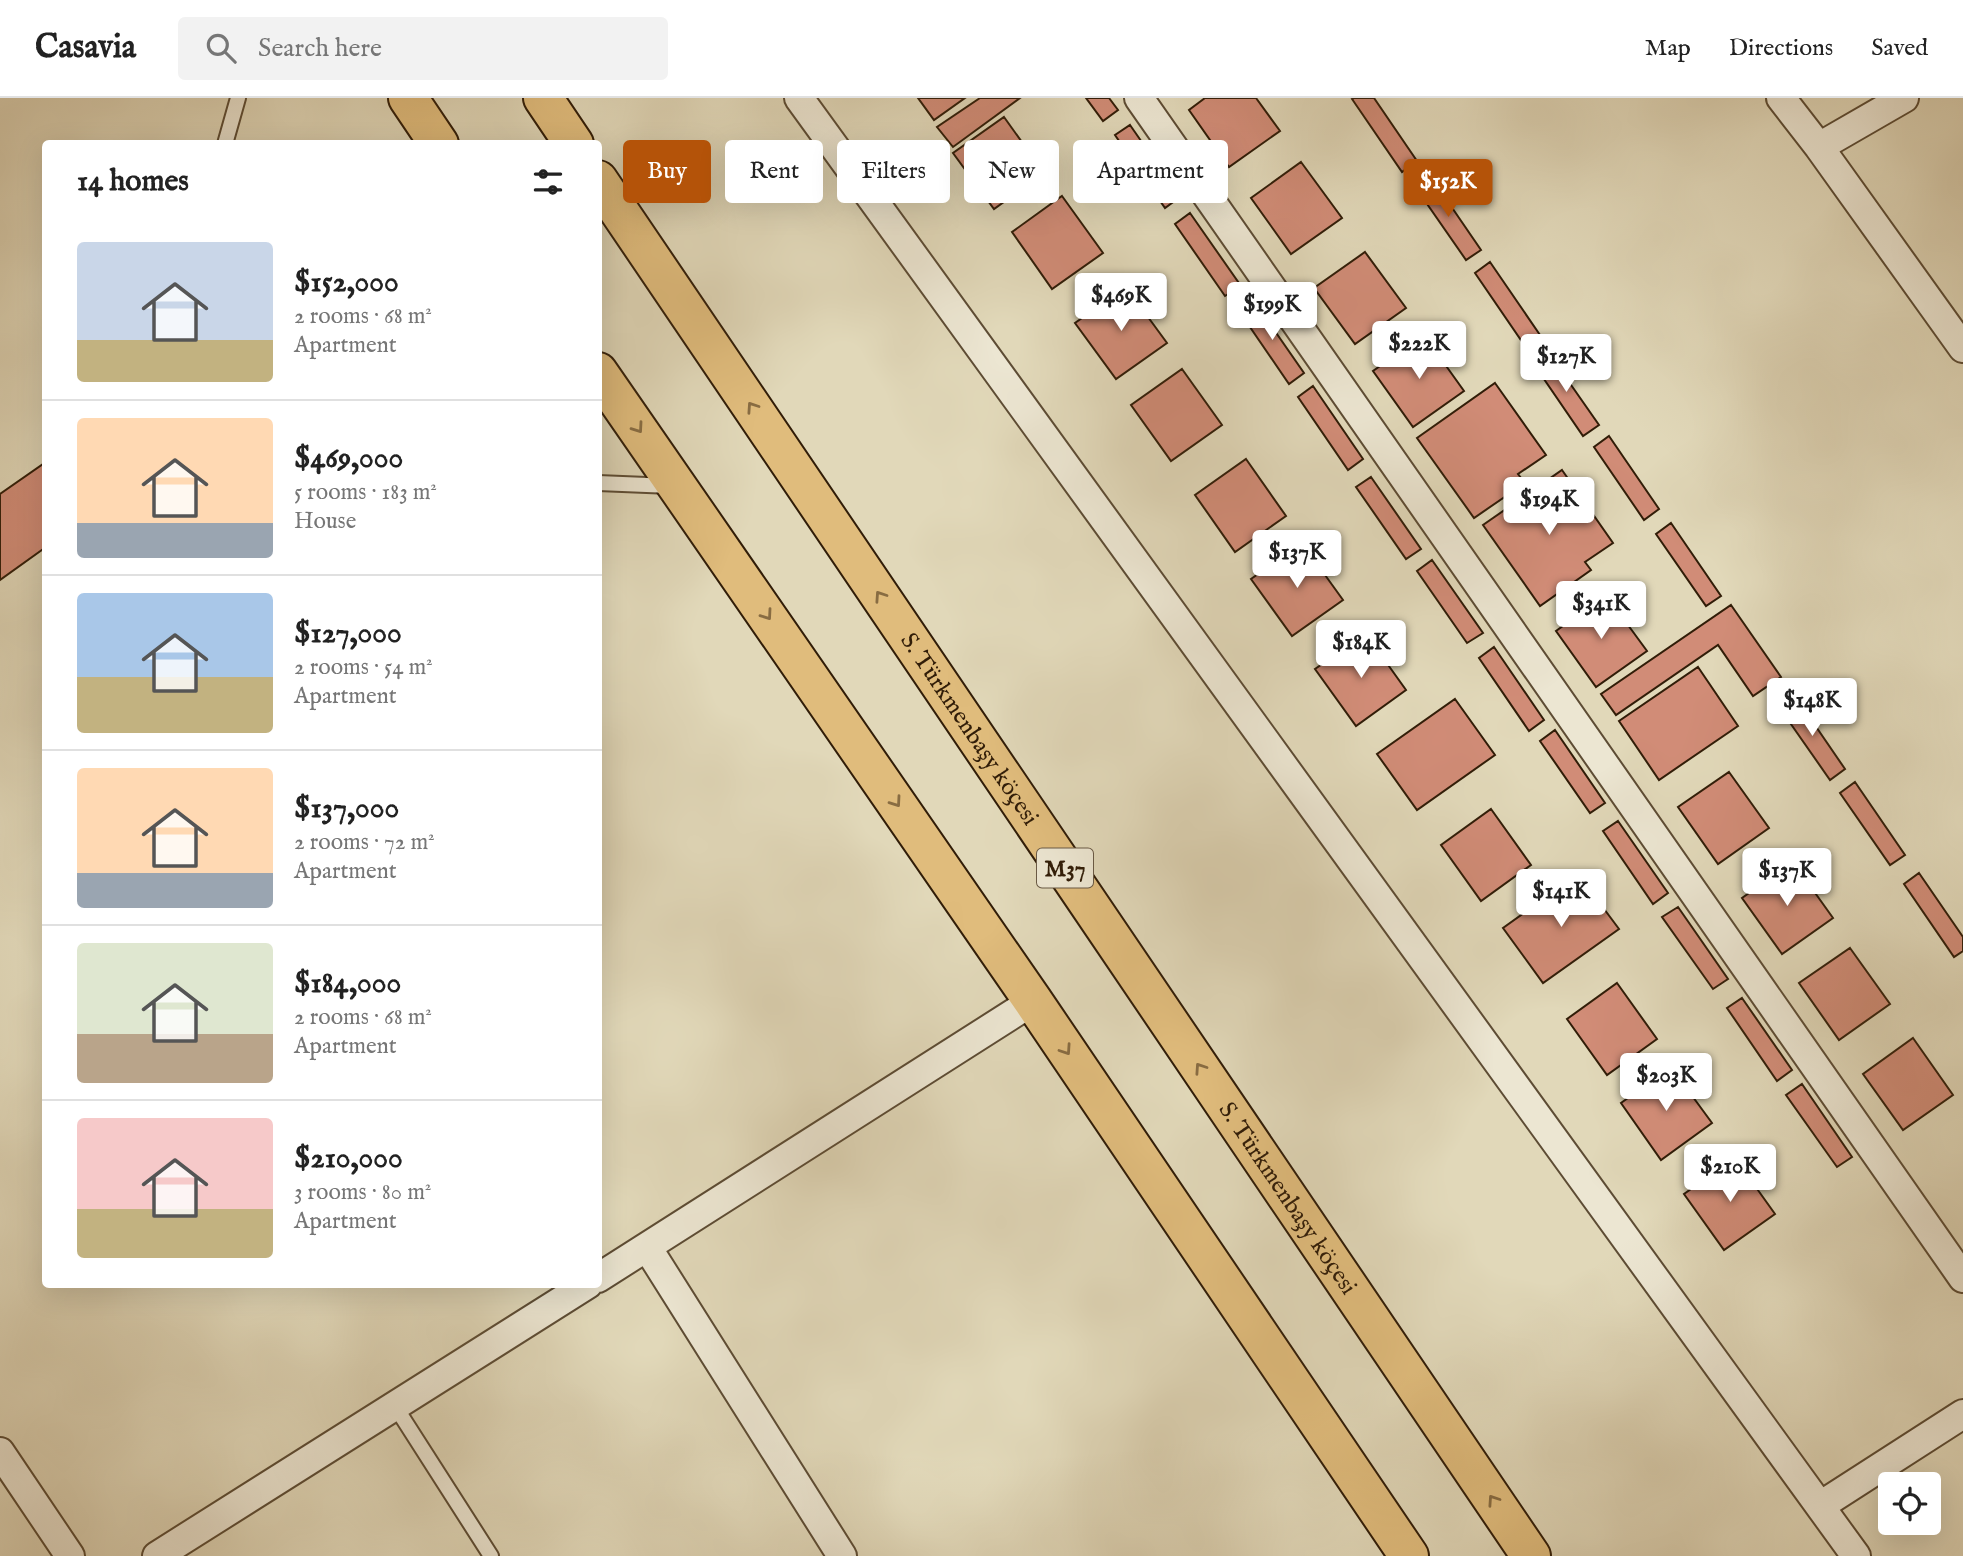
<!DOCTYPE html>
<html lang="en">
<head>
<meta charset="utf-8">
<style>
  :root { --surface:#fff; --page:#f2f2f2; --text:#222; --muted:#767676; --line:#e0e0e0; --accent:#b45309 }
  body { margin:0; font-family:"IM FELL English",serif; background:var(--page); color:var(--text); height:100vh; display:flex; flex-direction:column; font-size:26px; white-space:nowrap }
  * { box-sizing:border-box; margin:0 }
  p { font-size:23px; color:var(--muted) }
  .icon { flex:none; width:38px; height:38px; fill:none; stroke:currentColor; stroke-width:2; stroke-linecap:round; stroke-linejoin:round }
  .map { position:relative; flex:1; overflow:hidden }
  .drawer { position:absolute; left:42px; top:42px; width:560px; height:1148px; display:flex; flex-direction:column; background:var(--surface); border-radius:7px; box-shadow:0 7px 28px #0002 }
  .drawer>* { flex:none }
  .top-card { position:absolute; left:623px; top:42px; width:665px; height:63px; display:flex; gap:14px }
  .tools { position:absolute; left:1878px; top:1374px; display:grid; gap:14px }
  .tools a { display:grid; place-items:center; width:63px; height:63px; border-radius:7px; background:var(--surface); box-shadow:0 7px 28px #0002; font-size:35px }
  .price { position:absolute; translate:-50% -60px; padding:0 16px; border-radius:7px; background:#fff; color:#222; font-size:23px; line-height:46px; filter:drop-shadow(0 2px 4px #0008) }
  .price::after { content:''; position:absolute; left:50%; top:42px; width:21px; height:16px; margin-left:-10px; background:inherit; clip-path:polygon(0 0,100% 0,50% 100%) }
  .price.on { background:var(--accent); color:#fff }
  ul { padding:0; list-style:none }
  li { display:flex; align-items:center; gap:21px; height:175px; padding:0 35px }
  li+li { border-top:2px solid var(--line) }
  li span { display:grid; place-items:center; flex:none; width:196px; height:140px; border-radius:7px; color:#555 }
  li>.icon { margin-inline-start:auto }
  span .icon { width:84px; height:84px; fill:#fffc; stroke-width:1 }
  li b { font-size:30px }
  h2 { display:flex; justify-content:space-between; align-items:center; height:84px; padding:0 35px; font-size:30px }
  .chip { padding:0 24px; border-radius:7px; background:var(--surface); box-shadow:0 7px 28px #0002; font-size:24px; line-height:63px }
  .chip.on { background:var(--accent); color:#fff }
  header { display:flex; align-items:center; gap:42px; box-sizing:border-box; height:98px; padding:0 35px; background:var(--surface); border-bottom:2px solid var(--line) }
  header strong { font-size:33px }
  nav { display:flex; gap:38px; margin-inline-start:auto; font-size:24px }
  .search { width:490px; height:63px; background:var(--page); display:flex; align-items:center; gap:18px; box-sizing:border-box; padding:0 24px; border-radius:7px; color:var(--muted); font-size:26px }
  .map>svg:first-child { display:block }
  .building { fill:#d18c77; stroke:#311d08; stroke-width:2 }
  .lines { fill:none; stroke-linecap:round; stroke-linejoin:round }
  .lane-casing { stroke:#5d4c34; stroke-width:18 }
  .street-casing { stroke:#5d4c34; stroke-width:32 }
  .highway-casing { stroke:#311d08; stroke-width:42 }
  .lane { stroke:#ece6d2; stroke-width:14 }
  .street { stroke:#ece6d2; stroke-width:28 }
  .highway { stroke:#e0bc7c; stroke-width:38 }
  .oneway { stroke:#886c42 }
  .labels { text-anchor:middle; stroke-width:7; stroke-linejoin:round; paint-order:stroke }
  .shield { fill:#ece6d2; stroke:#695945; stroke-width:2 }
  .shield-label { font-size:23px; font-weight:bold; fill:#311d08 }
  .street-label { font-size:24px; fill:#311d08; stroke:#ece6d2 }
</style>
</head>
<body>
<header>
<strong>Casavia</strong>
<div class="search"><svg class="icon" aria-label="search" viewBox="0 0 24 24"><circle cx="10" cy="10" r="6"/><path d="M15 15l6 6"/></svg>Search here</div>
<nav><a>Map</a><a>Directions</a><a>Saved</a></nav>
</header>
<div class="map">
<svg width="1963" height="1458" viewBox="0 0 1963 1458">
  <rect width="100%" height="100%" fill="#e1d8b9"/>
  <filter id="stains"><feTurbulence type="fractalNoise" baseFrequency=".00286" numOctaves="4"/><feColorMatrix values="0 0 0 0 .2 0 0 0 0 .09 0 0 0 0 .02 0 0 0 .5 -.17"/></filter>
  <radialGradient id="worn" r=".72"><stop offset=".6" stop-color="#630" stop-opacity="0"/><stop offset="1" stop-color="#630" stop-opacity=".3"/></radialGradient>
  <!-- building -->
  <path class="building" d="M918,0H965L934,22Z
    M980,0H1020L953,49L937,29Z
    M1086,0H1109L1118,12L1103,23Z
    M1205,0H1256L1280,33L1229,69L1189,12Z
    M1354,0H1374L1417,63L1402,74L1352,1Z
    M1004,19L1044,75L994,111L953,55Z
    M1130,27L1180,99L1165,110L1115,37Z
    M1301,64L1342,120L1291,156L1251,100Z
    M1431,79L1481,152L1466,162L1416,90Z
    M1062,98L1103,155L1052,191L1012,134Z
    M1190,115L1241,188L1225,198L1175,126Z
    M1365,154L1406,210L1355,246L1314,190Z
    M1490,164L1540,237L1525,248L1475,175Z
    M1126,189L1167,245L1116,281L1075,225Z
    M1254,203L1304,275L1289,286L1239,213Z
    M1424,237L1464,293L1413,329L1373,273Z
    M1548,254L1599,327L1583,338L1533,265Z
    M1182,271L1222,327L1171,363L1131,307Z
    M1495,285L1546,357L1518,376L1525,385L1474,420L1417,340Z
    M1313,288L1363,361L1348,372L1298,299Z
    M1609,338L1659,411L1644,422L1594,349Z
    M1246,361L1286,418L1235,454L1195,397Z
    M46,364V449L0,482V396Z
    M1562,372L1613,445L1585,464L1591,472L1540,508L1483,427Z
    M1371,379L1421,451L1406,461L1356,389Z
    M1671,425L1721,498L1706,508L1656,436Z
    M1302,445L1343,502L1292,538L1251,481Z
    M1432,462L1483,535L1467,545L1417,473Z
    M1606,497L1647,553L1596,589L1556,533Z
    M1731,507L1781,579L1753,598L1718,547L1616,617L1601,596Z
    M1366,536L1406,592L1356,628L1315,571Z
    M1494,549L1544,622L1529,633L1479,560Z
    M1698,569L1738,628L1659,682L1619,623Z
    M1795,598L1845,671L1830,682L1779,609Z
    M1455,601L1495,657L1417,712L1377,656Z
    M1555,632L1605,705L1590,715L1540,643Z
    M1729,674L1769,730L1718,766L1678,709Z
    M1855,684L1905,757L1890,767L1840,695Z
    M1491,711L1531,767L1481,803L1441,747Z
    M1618,723L1668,795L1653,806L1603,733Z
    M1793,764L1833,820L1782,856L1742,800Z
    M1919,775L1963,839V853L1954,859L1904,786Z
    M1578,776L1619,831L1543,885L1503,830Z
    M1678,809L1728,881L1713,891L1662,819Z
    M1850,850L1890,906L1839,942L1799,885Z
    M1617,885L1657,941L1607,977L1567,921Z
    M1742,900L1792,972L1777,983L1727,910Z
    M1913,940L1953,997L1903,1032L1863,976Z
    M1671,969L1712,1025L1661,1062L1621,1005Z
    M1802,986L1852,1059L1837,1069L1786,997Z
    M1735,1060L1775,1116L1724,1152L1684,1096Z"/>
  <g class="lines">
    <!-- lane casing -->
    <g class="lane-casing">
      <path id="lane" d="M225,46L238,0
        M598,385L671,388
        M395,1308L491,1458"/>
    </g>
    <!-- street casing -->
    <g class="street-casing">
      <path id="street" d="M799,0L1856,1458
        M1139,0L1963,1180
        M1781,0L1819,49L1904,0
        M1819,49L1963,250
        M647,1149L842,1458
        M598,1180L1033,903
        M0,1354L70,1458
        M1820,1408L1963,1316
        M157,1458L588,1186"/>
    </g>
    <!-- highway casing -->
    <g class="highway-casing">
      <g id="highway">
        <path d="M408,0L439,46"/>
        <path d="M543,0L574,46"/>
        <path id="s1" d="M598,82L1531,1458"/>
        <path d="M598,274L1033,903L1409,1458"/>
      </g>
    </g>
    <!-- lane -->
    <use href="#lane" class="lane"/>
    <!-- street -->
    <use href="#street" class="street"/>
    <!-- highway -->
    <use href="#highway" class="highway"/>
  </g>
  <!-- one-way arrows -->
  <defs><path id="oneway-chevron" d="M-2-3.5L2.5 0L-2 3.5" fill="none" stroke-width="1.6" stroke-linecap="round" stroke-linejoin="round" transform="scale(1.75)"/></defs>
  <g class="oneway">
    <use href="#oneway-chevron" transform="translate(752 309) rotate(-124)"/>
    <use href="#oneway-chevron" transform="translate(638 330) rotate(55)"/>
    <use href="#oneway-chevron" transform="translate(880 498) rotate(-124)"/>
    <use href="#oneway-chevron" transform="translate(767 517) rotate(55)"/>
    <use href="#oneway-chevron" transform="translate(896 704) rotate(55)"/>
    <use href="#oneway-chevron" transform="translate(1066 952) rotate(56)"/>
    <use href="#oneway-chevron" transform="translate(1200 970) rotate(-124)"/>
    <use href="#oneway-chevron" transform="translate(1493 1402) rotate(-124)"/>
  </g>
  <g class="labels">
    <!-- shield labels -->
    <rect class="shield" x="1037" y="750.5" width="56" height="39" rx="5"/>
    <g class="shield-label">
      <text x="1065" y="778">M37</text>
    </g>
    <!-- street labels -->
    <g class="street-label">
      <text dy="8" stroke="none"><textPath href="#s1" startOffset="663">S. Türkmenbaşy köçesi</textPath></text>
      <text dy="8" stroke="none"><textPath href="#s1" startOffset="1230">S. Türkmenbaşy köçesi</textPath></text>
    </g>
  </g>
  <rect width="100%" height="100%" filter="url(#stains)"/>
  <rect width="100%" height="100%" fill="url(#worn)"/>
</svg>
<div class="tools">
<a><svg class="icon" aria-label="locate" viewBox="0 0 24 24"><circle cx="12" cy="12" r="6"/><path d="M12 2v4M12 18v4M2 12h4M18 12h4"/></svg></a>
</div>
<b class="price on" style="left:1448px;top:121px">$152K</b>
<b class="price" style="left:1121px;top:235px">$469K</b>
<b class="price" style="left:1272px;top:244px">$199K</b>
<b class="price" style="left:1419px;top:283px">$222K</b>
<b class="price" style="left:1566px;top:296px">$127K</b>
<b class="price" style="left:1549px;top:439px">$194K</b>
<b class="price" style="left:1297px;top:492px">$137K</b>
<b class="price" style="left:1601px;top:543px">$341K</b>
<b class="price" style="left:1361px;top:582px">$184K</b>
<b class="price" style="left:1812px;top:640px">$148K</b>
<b class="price" style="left:1787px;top:810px">$137K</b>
<b class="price" style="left:1561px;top:831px">$141K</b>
<b class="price" style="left:1666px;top:1015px">$203K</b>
<b class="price" style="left:1730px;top:1106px">$210K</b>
<div class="top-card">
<a class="chip on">Buy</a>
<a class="chip">Rent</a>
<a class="chip">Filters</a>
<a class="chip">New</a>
<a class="chip">Apartment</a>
</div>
<section class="drawer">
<h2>14 homes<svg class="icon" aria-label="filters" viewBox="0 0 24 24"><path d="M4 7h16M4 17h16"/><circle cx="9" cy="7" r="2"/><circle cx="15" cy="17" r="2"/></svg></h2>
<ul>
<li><span style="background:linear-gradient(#c9d6e8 70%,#c2b280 0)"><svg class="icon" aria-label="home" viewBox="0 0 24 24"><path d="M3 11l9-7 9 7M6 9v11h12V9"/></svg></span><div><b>$152,000</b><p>2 rooms · 68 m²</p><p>Apartment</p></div></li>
<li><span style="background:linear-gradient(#ffd9b3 75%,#9aa5b1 0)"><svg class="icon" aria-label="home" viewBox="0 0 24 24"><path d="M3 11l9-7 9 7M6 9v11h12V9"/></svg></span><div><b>$469,000</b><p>5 rooms · 183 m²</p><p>House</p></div></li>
<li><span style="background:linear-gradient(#a9c7e8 60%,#c2b280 0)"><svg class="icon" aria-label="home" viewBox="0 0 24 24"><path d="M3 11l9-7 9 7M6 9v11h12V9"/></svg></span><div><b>$127,000</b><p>2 rooms · 54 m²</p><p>Apartment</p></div></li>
<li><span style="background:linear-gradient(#ffd9b3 75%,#9aa5b1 0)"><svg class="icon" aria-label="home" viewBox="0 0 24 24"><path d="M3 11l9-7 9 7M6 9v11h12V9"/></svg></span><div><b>$137,000</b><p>2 rooms · 72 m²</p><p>Apartment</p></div></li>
<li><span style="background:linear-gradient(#dfe7d0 65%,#b9a48a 0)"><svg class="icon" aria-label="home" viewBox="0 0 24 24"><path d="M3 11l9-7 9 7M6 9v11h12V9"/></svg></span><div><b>$184,000</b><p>2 rooms · 68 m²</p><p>Apartment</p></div></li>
<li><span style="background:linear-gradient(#f6c9c9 65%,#c2b280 0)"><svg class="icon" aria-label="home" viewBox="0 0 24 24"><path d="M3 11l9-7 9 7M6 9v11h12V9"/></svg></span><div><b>$210,000</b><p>3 rooms · 80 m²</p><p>Apartment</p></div></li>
</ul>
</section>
</div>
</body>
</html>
